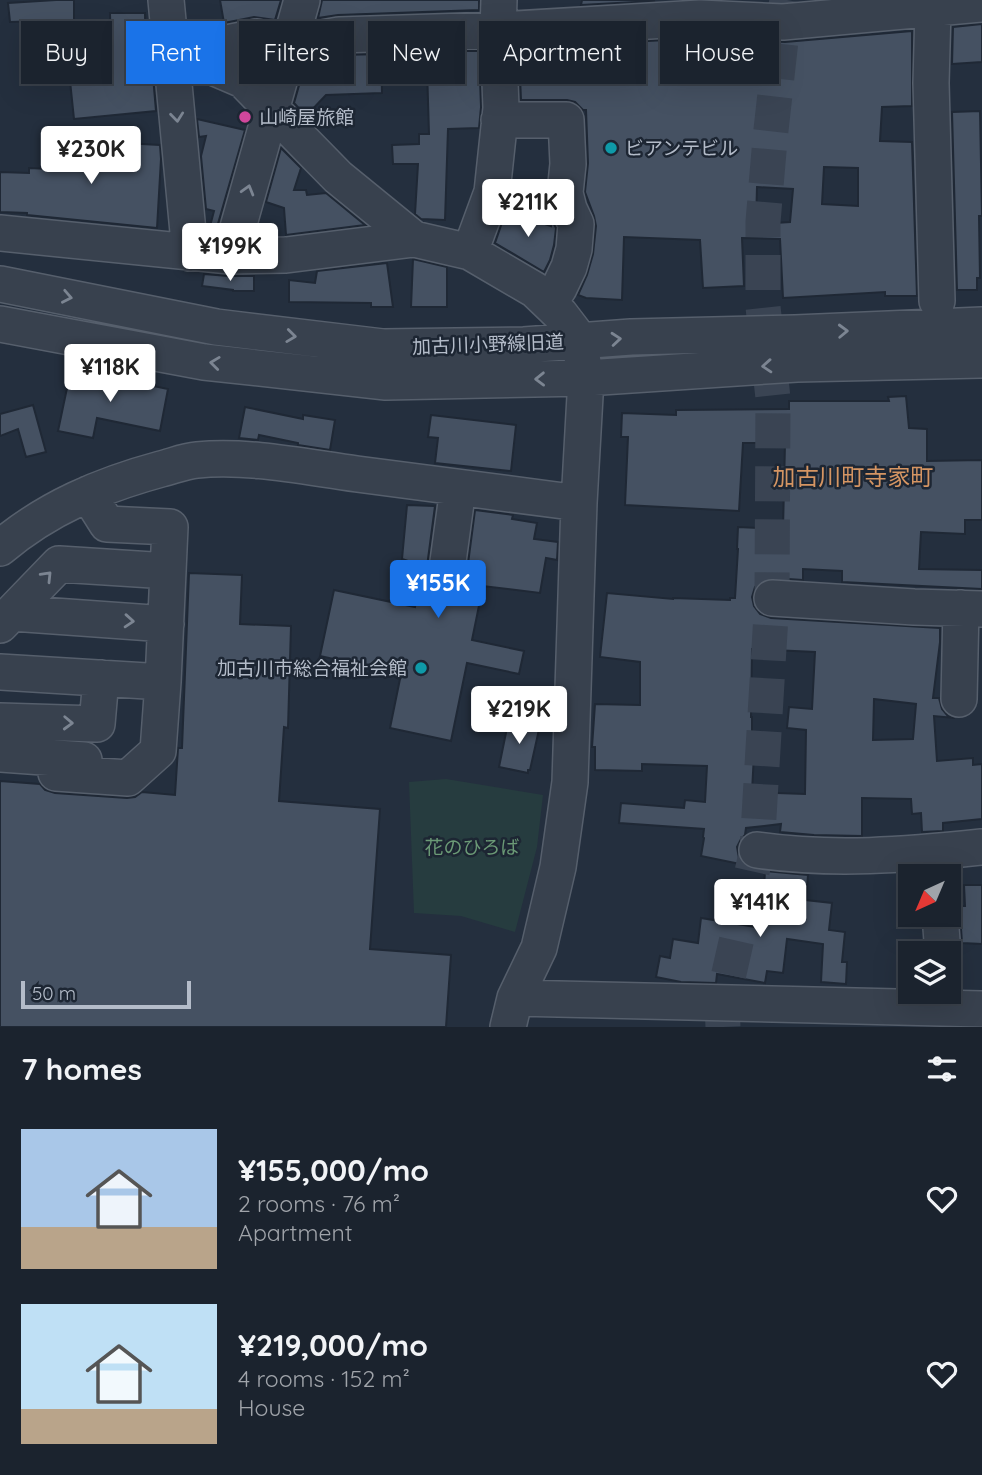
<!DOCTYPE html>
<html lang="en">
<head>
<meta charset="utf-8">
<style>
  :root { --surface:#1b232e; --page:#282f3a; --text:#f1f3f6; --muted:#a0a4aa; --line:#39404a; --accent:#1a73e8 }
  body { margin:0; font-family:Quicksand,"Noto Sans JP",sans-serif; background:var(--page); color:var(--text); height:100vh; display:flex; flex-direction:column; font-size:26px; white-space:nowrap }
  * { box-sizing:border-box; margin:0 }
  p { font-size:23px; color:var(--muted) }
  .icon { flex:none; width:38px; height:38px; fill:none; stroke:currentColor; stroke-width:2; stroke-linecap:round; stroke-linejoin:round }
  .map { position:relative; height:1027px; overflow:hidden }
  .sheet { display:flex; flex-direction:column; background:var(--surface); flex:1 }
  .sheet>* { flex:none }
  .hud { position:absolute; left:21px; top:21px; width:942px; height:63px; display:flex; gap:14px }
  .needle { width:46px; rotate:224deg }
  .fabs { position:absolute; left:898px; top:864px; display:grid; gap:14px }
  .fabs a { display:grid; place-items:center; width:63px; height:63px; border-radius:0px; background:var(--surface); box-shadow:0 7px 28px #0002,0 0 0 2px var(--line); font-size:35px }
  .scale { position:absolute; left:21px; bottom:18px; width:170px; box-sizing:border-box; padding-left:7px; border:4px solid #b4bcc9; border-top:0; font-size:19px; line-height:24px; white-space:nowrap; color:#b4bcc9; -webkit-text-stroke:5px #1d2633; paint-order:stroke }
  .price { position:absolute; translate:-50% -60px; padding:0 16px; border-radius:7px; background:#fff; color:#222; font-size:23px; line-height:46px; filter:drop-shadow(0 2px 4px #0008) }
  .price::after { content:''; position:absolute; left:50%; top:42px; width:21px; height:16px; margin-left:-10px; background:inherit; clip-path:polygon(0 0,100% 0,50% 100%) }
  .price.selected { background:var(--accent); color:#fff }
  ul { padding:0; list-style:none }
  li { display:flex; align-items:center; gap:21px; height:175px; padding:0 21px }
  li span { display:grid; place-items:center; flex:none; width:196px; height:140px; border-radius:0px; color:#555 }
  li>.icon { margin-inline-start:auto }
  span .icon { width:84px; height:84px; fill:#fffc; stroke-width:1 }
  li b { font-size:30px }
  h2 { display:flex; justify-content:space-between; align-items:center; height:84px; padding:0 21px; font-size:30px }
  .chip { padding:0 24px; border-radius:0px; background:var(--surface); box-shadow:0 7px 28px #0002,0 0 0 2px var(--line); font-size:24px; line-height:63px }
  .chip.selected { background:var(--accent); color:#fff }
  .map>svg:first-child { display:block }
  .green { fill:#263c3f }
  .building { fill:#455162; stroke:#1f2835; stroke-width:2; fill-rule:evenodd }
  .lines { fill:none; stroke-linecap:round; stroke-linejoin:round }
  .minor-tunnel { stroke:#3a4453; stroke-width:35; stroke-dasharray:35 18; stroke-linecap:butt }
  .minor-casing { stroke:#565f6c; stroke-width:38 }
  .minor { stroke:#38414e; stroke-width:35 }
  .oneway { stroke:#7c8592 }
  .hotel-dot { fill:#d1479c; stroke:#1d2633; stroke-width:2.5 }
  .culture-dot { fill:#0f9aa8; stroke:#1d2633; stroke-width:2.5 }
  .labels { text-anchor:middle; stroke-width:5; stroke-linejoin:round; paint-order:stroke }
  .poi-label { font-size:19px; fill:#b4bcc9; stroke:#1d2633; text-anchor:start }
  .street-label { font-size:19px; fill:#b4bcc9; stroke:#1d2633 }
  .park-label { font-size:19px; fill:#6b9a76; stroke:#1d2633 }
  .quarter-label { font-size:23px; fill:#d59563; stroke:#1d2633 }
</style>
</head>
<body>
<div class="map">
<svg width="982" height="1027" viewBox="0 0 982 1027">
  <rect width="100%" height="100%" fill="#242f3e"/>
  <!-- green -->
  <path class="green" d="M446,779L543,795L537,847L515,932L461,916L414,913L409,782Z"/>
  <!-- building -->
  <path class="building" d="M56,0H74V20L10,22L8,3Z
    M220,0H281L275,20L254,17L224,23Z
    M322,0H479V10L338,15L318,18Z
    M582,0H654V1L581,5Z
    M110,13H145L146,77L153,76L156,111L74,119L67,52L111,55Z
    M982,24V62L952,64L953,27Z
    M912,31V106L882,107L880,141L912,142L917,296H885V292L783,298L780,239L742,238L744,286L703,288L700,240L624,237L622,300L586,298L578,295L587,275L593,254L596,226L594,216L585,192L588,163L586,110H583L575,102L567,100H521L520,77L576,78L578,45L700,38L785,42ZM824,167L858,168V206L822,204ZM757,187L793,189L790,222L756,224Z
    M459,51H479L481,107L479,128L448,129L445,220L421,219L415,214L418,164H393L392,145L419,144V134H429L427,68L459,67Z
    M381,54L382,93L326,95L306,116L294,103L306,61L341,55Z
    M257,58L264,59L261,70L247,60Z
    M980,111L982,216H979L980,278H977V290H957L952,112Z
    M197,119L245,130L215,234H208L214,211L206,209L201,156L206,136L199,137Z
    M69,140L160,145L161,159L157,228L27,215V213L0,212V172L29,173V168L71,170Z
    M281,148L301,168L294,190H306L307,195L326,193L365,225L286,235L284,208L266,202Z
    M506,211L551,226V218L556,228L554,245L550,260L544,272L495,243Z
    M413,259L447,267V307H411Z
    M387,263L393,307H371V303L289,302V280L315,283L317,271Z
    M204,274L228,276H254V291H233V290L202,286Z
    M71,369L168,389L160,431L97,418L93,438L58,431Z
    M906,396L909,428L927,429V461L982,460V520H965V534L921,532L919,569L982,570V589L842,582V571L803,569V580L773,578L762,580L755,587L752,597L754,606L760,614L771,618L940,628V642L933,698H939L942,709L948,716L955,718L934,716L937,761L973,758V765L982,764V819L943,823V831L922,832L921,813L912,814L911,799L862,798V836L814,835L780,832L781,824L746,828L745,835L741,839L737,847L740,864L701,856L704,838L703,837L704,829L619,823L621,803L684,808L685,800L705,802L707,766L642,764V771L595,770V747H592L595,704L640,705V662L600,657L607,593L673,599V598L730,600V598H735L738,549H737L738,527L783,529L785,443H743L739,511L625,505L628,437H621L622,413L676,415V410L789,409V401H889L888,397ZM752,649L815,652L812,709L789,707L787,728L806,730L805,794L752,792L755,735L752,734V717H751ZM874,699L916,704L913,739L873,740Z
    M33,405L46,452L26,457L18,429L0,436V414Z
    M245,407L303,419V415L335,420L330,450L298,445V443L259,435L258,440L239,438Z
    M431,415L516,425L511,471L435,463L438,438L428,437Z
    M407,505L435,506L426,574L427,583L433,591L443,596L454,594L462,588L466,579L475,510L513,515L512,519L537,523L534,539L558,542L557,560L546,558L540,593L483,586L472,640L524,651L519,674L467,663L451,741L390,728L401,674L320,656L334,590L415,607L423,566L402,559Z
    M189,573L242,575L240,624L291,626L288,728L284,727L279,801L380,809L370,949L451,955L446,1027H0V781L40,784L45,790L55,793L127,798L135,797L142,792L175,795L178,748H182Z
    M509,718L540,725L530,770H528V773L499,767Z
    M765,871L808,875L806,900L832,903L829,930L845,932L842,962H847L846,984L821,982L823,944L787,939L783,973L767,971L765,983L717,974L716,983L681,982L656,977L660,956L670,958L673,939L698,943L701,918L756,927L764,887Z
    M964,885H982V944L962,943L960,913L957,906H965Z"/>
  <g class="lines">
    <!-- minor-tunnel -->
    <path class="minor-tunnel" d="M723,1027L722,1004L757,850L772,598L773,398L763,307V222L770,139L783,22L787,0"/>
    <!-- minor casing -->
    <g class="minor-casing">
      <path id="minor" d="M166,0L190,253
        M933,9L931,83L937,301
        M201,62L243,80L338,177L414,239
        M172,68L201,62L227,43L257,37L289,44L339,35L498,30L700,18L783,22L982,4
        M499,120H566L568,164L565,193L569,209L576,224L574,249L569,267L559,288L549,303
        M0,233L230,256L286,255L414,239L470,252L535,290L560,314L573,331L579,341L586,378L579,503L570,782L558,867L539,948L515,998L508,1027
        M470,252L492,192L501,108L498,30L499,0
        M230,256L302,0
        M0,284L216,327L383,347L524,345L631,337L795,333L982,325
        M0,324L204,362L386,382L586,378L797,364L982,360
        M0,548C47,508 102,485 161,469C173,466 185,461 197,460C250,455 305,467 357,474C431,484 505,494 579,503
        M446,576L458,488
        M772,598L914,607L982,609
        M12,613L166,624
        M0,625L59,564L168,571
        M0,672L163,682
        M959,699L961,608
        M0,721L97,724L101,678
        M0,754L84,760
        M56,773L128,778L158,751L163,682L170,527L107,524L88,494
        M757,850C832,861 907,855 982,847
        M940,915L943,954
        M515,998L982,1009"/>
    </g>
    <!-- minor -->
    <use href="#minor" class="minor"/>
  </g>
  <!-- one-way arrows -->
  <defs><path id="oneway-chevron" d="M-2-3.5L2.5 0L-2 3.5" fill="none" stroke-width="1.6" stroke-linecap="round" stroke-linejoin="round" transform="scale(1.75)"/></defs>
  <g class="oneway">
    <use href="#oneway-chevron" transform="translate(177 117) rotate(84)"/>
    <use href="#oneway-chevron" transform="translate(248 190) rotate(-74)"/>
    <use href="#oneway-chevron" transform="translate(67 297) rotate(11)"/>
    <use href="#oneway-chevron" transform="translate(843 331) rotate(-2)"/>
    <use href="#oneway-chevron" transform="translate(291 336) rotate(7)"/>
    <use href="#oneway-chevron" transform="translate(616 339) rotate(-5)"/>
    <use href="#oneway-chevron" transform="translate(215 363) rotate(-173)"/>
    <use href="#oneway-chevron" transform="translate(767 366) rotate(176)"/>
    <use href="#oneway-chevron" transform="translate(540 379) rotate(179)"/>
    <use href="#oneway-chevron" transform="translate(47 576) rotate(-46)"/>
    <use href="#oneway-chevron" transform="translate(129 621) rotate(4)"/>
    <use href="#oneway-chevron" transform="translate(68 723) rotate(2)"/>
  </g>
  <!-- markers -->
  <circle class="hotel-dot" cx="245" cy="117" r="7"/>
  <g class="culture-dot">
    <circle cx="611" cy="148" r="7"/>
    <circle cx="421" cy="668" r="7"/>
  </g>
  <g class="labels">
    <!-- poi labels -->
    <g class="poi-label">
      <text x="259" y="124">山崎屋旅館</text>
      <text x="625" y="155">ビアンテビル</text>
      <text x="407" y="675" text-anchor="end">加古川市総合福祉会館</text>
    </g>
    <!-- street labels -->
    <g class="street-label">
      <text transform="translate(488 344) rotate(-2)" y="7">加古川小野線旧道</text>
    </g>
    <!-- park labels -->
    <g class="park-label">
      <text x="472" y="854">花のひろば</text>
    </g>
    <!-- quarter labels -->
    <g class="quarter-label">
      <text x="853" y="485">加古川町寺家町</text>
    </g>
  </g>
</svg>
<div class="fabs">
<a><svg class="needle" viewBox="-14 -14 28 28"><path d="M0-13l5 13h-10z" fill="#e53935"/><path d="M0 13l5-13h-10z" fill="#a0a4aa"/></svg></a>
<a><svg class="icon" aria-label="layers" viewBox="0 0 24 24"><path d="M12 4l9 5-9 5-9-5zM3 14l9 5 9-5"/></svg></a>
</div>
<div class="scale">50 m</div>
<b class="price" style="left:91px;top:186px">¥230K</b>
<b class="price" style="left:528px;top:239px">¥211K</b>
<b class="price" style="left:230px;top:283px">¥199K</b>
<b class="price" style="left:110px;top:404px">¥118K</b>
<b class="price selected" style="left:438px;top:620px">¥155K</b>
<b class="price" style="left:519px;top:746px">¥219K</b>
<b class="price" style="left:760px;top:939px">¥141K</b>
<div class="hud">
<a class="chip">Buy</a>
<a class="chip selected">Rent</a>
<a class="chip">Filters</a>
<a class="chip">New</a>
<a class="chip">Apartment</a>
<a class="chip">House</a>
</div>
</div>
<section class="sheet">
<h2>7 homes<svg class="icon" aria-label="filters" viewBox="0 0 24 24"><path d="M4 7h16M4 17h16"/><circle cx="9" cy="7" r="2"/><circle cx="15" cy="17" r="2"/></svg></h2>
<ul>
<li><span style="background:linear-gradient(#a9c7e8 70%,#b9a48a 0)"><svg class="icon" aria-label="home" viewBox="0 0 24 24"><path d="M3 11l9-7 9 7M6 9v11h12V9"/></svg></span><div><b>¥155,000/mo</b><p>2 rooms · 76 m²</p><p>Apartment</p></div><svg class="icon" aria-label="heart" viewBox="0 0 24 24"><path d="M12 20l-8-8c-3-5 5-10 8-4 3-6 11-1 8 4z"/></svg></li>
<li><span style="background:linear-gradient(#bfe0f5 75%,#b9a48a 0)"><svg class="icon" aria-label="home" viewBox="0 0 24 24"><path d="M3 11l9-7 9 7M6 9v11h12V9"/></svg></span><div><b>¥219,000/mo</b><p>4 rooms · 152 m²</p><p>House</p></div><svg class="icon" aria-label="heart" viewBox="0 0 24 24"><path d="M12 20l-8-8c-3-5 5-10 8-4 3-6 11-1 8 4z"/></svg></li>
</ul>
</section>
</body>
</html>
